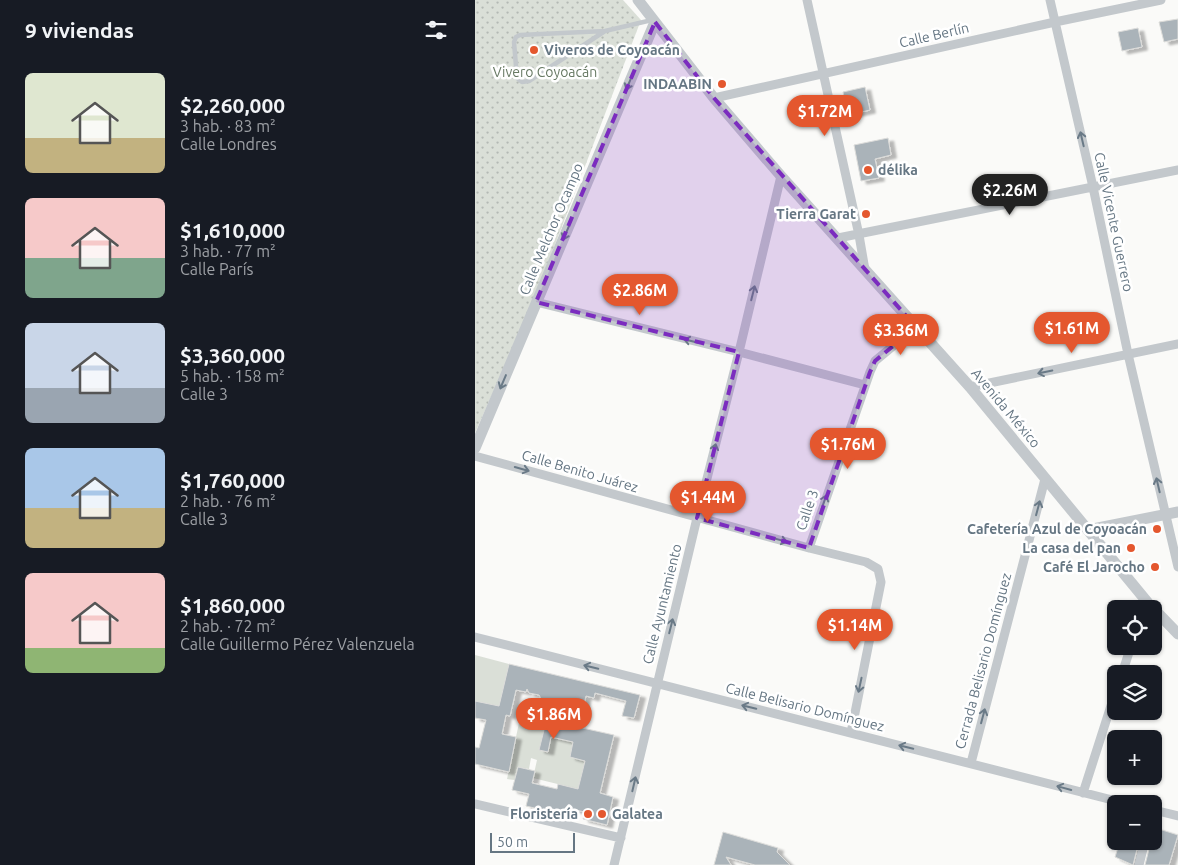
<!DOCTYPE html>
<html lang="es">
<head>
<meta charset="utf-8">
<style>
  :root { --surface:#171b24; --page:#20242c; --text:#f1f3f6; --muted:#9ea1a6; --accent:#e4572e }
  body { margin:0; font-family:Ubuntu,sans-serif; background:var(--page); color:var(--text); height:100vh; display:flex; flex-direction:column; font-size:19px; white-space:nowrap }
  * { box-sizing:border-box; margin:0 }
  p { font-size:16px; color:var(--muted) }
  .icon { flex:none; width:28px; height:28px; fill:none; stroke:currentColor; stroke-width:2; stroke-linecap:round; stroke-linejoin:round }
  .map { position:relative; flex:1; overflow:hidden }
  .sheet { display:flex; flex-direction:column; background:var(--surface); width:475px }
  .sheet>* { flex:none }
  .tools { position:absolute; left:632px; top:600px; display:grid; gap:10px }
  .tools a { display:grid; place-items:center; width:55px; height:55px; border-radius:8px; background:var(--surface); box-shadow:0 1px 4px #0004; font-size:25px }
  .scale { position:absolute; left:15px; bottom:12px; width:85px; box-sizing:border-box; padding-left:5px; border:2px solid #657683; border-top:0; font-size:14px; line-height:18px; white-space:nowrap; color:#657683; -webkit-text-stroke:4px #fff; paint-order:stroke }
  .price { position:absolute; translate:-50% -42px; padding:0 11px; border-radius:18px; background:var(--accent); color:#fff; font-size:16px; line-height:32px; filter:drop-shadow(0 1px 2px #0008) }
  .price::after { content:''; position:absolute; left:50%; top:30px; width:15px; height:11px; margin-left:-8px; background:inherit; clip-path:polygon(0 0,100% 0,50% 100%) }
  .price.on { background:#222; color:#fff }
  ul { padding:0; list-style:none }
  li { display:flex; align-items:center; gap:15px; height:125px; padding:0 25px }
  li span { display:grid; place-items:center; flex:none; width:140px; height:100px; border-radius:8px; color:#555 }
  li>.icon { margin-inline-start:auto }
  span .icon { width:60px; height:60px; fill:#fffc; stroke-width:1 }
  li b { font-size:21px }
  h2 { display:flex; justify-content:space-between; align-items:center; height:60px; padding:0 25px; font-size:21px }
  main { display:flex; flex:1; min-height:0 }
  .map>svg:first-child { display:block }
  .grass { fill:url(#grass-dots) }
  .garden { fill:#dadfd7 }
  .building { fill:#aab3b9; stroke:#dcdcda; filter:url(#shadow) }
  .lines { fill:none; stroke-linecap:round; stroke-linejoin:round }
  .service { stroke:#c3c8cc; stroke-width:4.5 }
  .minor { stroke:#c3c8cc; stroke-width:9 }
  .tertiary { stroke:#c3c8cc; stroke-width:11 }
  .oneway { stroke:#6a7a87 }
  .marked { fill:#7b2cbf; fill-opacity:0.2; stroke:#7b2cbf; stroke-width:4; stroke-dasharray:10 6; stroke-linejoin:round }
  .poi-dot { fill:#e4572e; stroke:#fff; stroke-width:2 }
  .labels { text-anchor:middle; stroke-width:5; stroke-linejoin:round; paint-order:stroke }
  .street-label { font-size:14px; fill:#657683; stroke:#fff }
  .poi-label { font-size:14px; font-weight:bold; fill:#657683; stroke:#fff; text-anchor:end }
  .park-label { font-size:14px; fill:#687a64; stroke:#fff }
</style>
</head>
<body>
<main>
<section class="sheet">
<h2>9 viviendas<svg class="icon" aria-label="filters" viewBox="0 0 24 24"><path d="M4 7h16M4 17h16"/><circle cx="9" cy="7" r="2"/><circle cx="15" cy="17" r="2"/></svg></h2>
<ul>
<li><span style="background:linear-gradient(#dfe7d0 65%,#c2b280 0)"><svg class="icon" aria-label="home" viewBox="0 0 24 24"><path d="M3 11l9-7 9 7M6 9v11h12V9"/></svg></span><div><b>$2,260,000</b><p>3 hab. · 83 m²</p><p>Calle Londres</p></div></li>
<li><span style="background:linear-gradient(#f6c9c9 60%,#7fa58c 0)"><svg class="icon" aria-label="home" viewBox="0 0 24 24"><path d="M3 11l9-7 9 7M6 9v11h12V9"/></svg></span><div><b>$1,610,000</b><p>3 hab. · 77 m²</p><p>Calle París</p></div></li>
<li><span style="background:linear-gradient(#c9d6e8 65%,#9aa5b1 0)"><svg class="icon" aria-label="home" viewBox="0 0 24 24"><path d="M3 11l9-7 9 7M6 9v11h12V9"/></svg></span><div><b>$3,360,000</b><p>5 hab. · 158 m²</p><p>Calle 3</p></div></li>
<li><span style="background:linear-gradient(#a9c7e8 60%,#c2b280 0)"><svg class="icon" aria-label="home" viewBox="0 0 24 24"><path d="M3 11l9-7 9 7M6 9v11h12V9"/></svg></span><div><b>$1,760,000</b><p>2 hab. · 76 m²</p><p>Calle 3</p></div></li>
<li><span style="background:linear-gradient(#f6c9c9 75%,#8fb573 0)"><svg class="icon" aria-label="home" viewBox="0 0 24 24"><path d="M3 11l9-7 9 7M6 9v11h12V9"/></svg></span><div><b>$1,860,000</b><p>2 hab. · 72 m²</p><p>Calle Guillermo Pérez Valenzuela</p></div></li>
</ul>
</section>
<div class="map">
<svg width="703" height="865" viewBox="0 0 703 865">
  <defs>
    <pattern id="grass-dots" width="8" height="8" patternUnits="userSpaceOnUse" patternTransform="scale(1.25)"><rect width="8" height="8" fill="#dadfd7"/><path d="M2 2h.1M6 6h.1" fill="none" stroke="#b4b9b4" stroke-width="1.8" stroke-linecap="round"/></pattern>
    <filter id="shadow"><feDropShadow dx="5.5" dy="3" stdDeviation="1" flood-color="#0004"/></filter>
  </defs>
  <rect width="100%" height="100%" fill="#fafaf8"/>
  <!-- grass -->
  <path class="grass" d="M0,0H148L166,20L58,302L0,433Z"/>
  <!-- garden -->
  <path class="garden" d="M0,655L34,664L24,706L0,701Z
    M44,723L69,728L65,749L73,752L76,737L98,742L95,757L110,761L103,789L58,778L62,760L56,758L54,769L43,767L40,780L32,779Z"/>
  <!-- building -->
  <path class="building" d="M703,19V39L689,42L684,22Z
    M663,28L667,47L647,51L643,32Z
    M390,87L395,110L373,115L368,92Z
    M413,138L416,155L400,159L404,178L386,181L379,145Z
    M34,664L165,695L159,718L147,716L151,701L120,693L119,698L111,696L103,727L139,735L125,793L138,797L132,825L108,819L110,812L91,808L89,815L51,806L54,794L37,790L43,767L60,771L57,783L82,789L83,784L103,789L110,761L95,757L98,742L76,737L73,752L64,750L72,718L57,714L66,709L68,702L64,695L54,693L52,689L51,692L41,690L35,716L31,715L27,734L41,737L34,772L0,764V747L4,748L11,720L0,718V701L24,706Z
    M681,828L703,835L694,865H670L676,841H679Z
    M248,832L303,848L302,852L315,865H280L251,857L256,865H239Z
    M645,841H664L658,865L640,857Z"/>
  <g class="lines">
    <!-- service -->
    <path class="service" d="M130,31L54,81L47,82L42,78L39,42L41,37L45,35L130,31L177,20"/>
    <!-- minor -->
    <path class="minor" d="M332,0L384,235L390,270
      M575,0L618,187L653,354L703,567
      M239,98L580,22L686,0
      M363,238L703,170
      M61,302L264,352L390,385
      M495,387L703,344
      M0,456L334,548L391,562L403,569L406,582L376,733
      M334,548L395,372L400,361L441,327
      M0,637L653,804
      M647,674L656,646
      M496,763L570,479
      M608,793L641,690
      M0,804L146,838
      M679,810L703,816
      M139,865L222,518L264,352L306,176
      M664,865L670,841"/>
    <!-- tertiary -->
    <path class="tertiary" d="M163,0L239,98L306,176L495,387L678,609
      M0,448L180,22
      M613,530L703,512
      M679,609L703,634"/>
  </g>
  <!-- one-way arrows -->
  <defs><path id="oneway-shaft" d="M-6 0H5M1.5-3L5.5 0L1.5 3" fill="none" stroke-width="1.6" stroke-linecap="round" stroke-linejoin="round" transform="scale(1.25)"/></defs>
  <g class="oneway">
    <use href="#oneway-shaft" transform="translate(154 83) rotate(113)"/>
    <use href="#oneway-shaft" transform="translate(607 139) rotate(-103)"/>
    <use href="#oneway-shaft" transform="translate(91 233) rotate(113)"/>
    <use href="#oneway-shaft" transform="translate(278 293) rotate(-76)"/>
    <use href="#oneway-shaft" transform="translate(216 341) rotate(-166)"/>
    <use href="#oneway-shaft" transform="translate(570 372) rotate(168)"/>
    <use href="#oneway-shaft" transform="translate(28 382) rotate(113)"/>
    <use href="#oneway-shaft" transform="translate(239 451) rotate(-76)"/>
    <use href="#oneway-shaft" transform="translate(47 469) rotate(16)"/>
    <use href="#oneway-shaft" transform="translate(683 485) rotate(-103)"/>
    <use href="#oneway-shaft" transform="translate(349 502) rotate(-71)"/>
    <use href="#oneway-shaft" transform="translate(563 508) rotate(-75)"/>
    <use href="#oneway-shaft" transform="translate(305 540) rotate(15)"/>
    <use href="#oneway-shaft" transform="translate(196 626) rotate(-76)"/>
    <use href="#oneway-shaft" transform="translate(116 667) rotate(-166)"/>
    <use href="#oneway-shaft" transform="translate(385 685) rotate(102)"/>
    <use href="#oneway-shaft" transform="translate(274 707) rotate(-166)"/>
    <use href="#oneway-shaft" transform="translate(508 716) rotate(-75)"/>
    <use href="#oneway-shaft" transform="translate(431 747) rotate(-166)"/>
    <use href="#oneway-shaft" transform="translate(159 784) rotate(-77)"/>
    <use href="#oneway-shaft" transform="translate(589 788) rotate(-165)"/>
  </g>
  <!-- marked area -->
  <path class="marked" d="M180,22L239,98L441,327L400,361L395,372L334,548L222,518L264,352L61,302Z"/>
  <!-- markers -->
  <g class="poi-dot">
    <circle cx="59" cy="50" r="5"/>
    <circle cx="247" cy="84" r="5"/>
    <circle cx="393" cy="170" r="5"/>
    <circle cx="391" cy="214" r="5"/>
    <circle cx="682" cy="529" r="5"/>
    <circle cx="656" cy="548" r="5"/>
    <circle cx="680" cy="567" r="5"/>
    <circle cx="113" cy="814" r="5"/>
    <circle cx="127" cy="814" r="5"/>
  </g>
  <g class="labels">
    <!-- street labels -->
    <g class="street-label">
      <text transform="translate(459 35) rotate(-13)" y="5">Calle Berlín</text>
      <text transform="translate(639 222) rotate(78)" y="5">Calle Vicente Guerrero</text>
      <text transform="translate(76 229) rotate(-67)" y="5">Calle Melchor Ocampo</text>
      <text transform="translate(531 408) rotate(50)" y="5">Avenida México</text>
      <text transform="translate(105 471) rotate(16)" y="5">Calle Benito Juárez</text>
      <text transform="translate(332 510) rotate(-71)" y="5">Calle 3</text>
      <text transform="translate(187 604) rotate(-76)" y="5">Calle Ayuntamiento</text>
      <text transform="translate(508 661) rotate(-75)" y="5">Cerrada Belisario Domínguez</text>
      <text transform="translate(330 707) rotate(14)" y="5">Calle Belisario Domínguez</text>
    </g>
    <!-- poi labels -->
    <g class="poi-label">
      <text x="69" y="55" text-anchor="start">Viveros de Coyoacán</text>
      <text x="237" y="89">INDAABIN</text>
      <text x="403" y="175" text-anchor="start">délika</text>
      <text x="381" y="219">Tierra Garat</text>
      <text x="672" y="534">Cafetería Azul de Coyoacán</text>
      <text x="646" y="553">La casa del pan</text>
      <text x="670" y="572">Café El Jarocho</text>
      <text x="103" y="819">Floristería</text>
      <text x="137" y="819" text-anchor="start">Galatea</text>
    </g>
    <!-- park labels -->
    <g class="park-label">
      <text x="70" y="77">Vivero Coyoacán</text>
    </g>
  </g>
</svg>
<div class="tools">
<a><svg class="icon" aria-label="locate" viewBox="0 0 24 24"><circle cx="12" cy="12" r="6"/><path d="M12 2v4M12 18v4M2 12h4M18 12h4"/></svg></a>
<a><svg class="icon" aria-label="layers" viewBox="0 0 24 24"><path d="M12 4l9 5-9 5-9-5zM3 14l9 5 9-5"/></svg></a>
<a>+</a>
<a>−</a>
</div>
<div class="scale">50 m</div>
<b class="price" style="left:350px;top:137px">$1.72M</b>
<b class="price on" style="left:535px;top:216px">$2.26M</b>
<b class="price" style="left:165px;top:316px">$2.86M</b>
<b class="price" style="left:597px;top:354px">$1.61M</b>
<b class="price" style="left:426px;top:356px">$3.36M</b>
<b class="price" style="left:373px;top:470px">$1.76M</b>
<b class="price" style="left:233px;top:523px">$1.44M</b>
<b class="price" style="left:380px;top:651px">$1.14M</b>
<b class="price" style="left:79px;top:740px">$1.86M</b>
</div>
</main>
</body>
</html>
